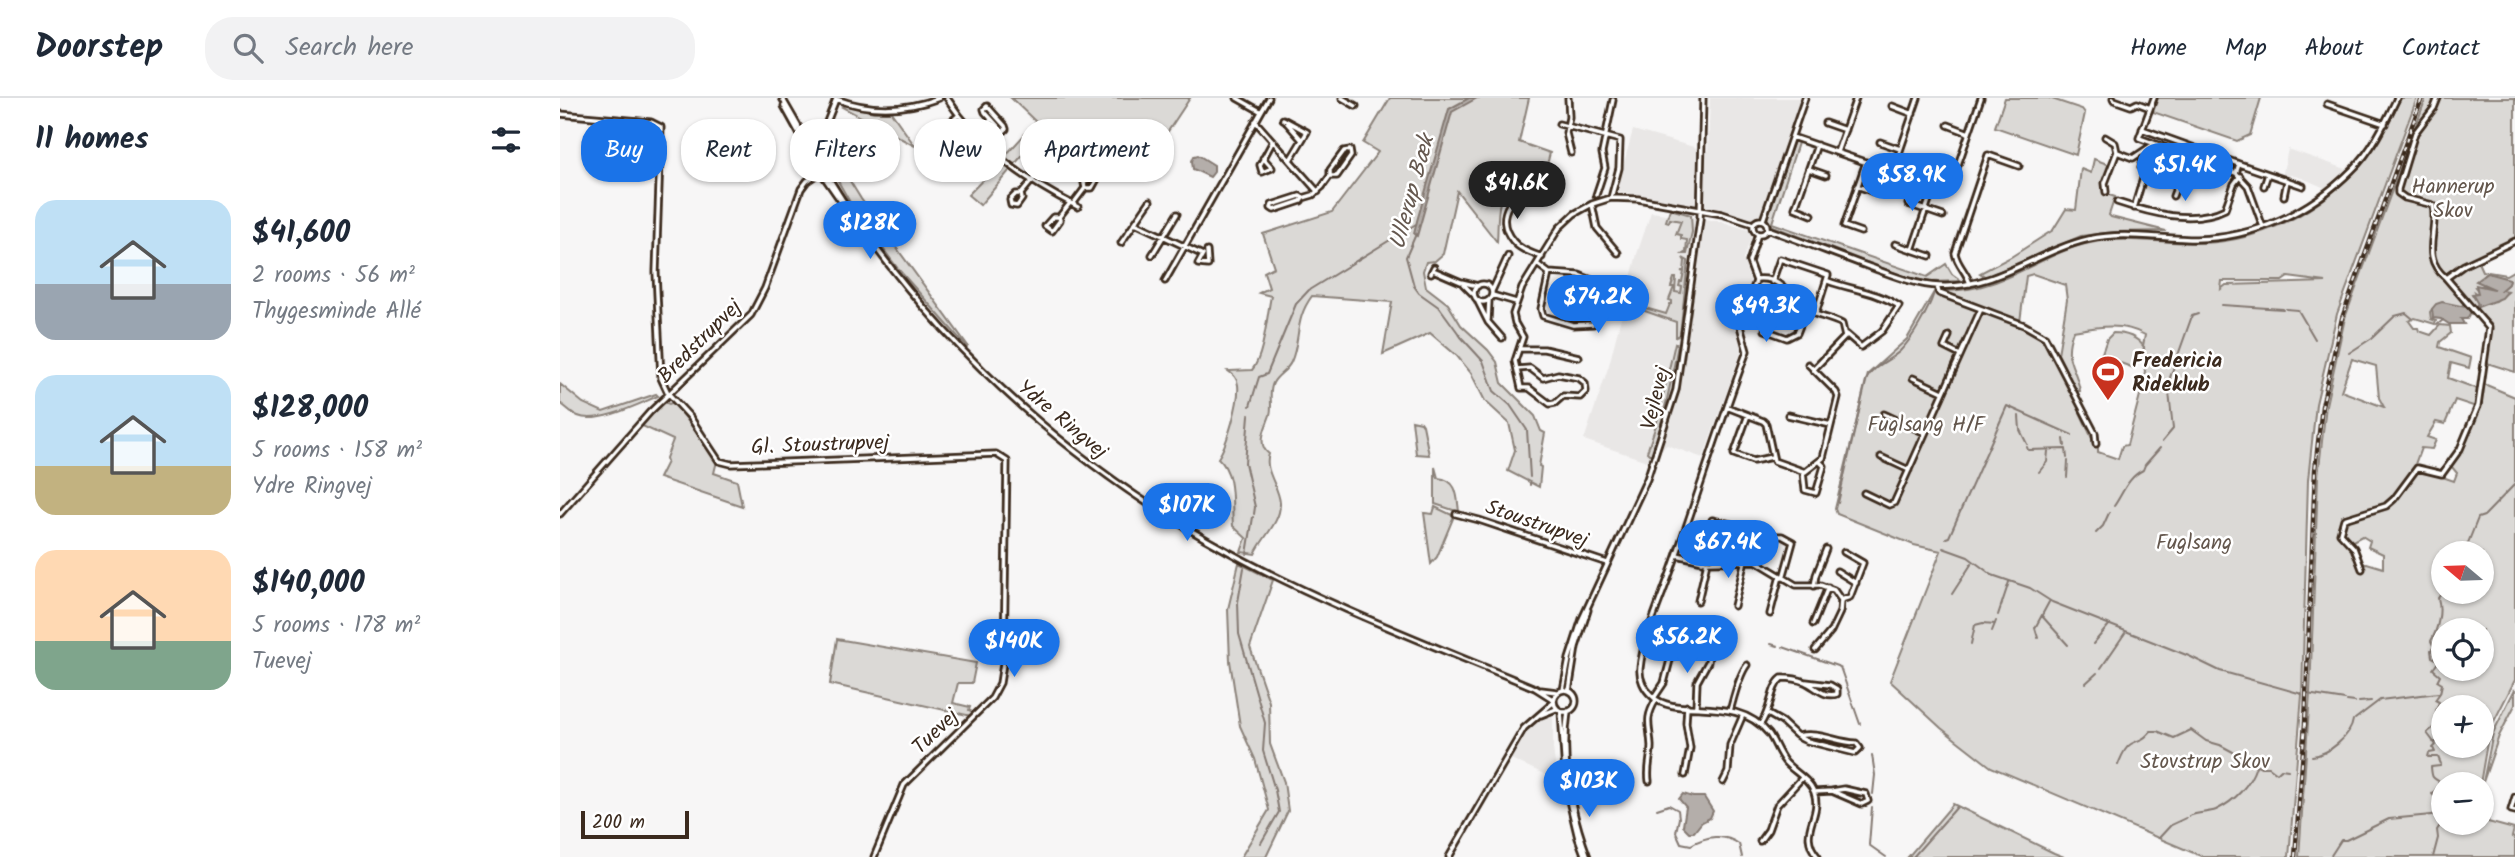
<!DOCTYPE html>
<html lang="en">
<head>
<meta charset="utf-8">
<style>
  :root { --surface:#fff; --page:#f2f2f3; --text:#1f2937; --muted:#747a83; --line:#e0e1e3; --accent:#1a73e8 }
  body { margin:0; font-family:Kalam,sans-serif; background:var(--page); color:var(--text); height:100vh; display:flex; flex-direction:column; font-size:26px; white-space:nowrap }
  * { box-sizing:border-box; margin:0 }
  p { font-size:23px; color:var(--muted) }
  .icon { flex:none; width:38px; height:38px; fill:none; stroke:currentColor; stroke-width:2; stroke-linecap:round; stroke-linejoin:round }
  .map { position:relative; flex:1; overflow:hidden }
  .side { display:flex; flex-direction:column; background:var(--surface); width:560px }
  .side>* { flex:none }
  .top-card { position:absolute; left:21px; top:21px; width:665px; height:63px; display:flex; gap:14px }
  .needle { width:46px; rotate:289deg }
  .buttons { position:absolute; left:1871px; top:443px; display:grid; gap:14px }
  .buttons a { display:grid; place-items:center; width:63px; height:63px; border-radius:50%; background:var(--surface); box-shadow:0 2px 5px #0004; font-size:35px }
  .scale { position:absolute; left:21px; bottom:18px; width:108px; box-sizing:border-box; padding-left:7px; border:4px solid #3b2a1e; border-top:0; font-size:19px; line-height:24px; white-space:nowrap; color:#3b2a1e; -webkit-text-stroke:5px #fff; paint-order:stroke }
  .price { position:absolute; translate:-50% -60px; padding:0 16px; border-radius:24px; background:var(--accent); color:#fff; font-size:23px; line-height:46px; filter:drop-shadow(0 2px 4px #0008) }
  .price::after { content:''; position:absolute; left:50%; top:42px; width:21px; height:16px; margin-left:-10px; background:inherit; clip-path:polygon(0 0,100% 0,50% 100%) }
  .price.on { background:#222; color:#fff }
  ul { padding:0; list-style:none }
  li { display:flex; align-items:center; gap:21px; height:175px; padding:0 35px }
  li span { display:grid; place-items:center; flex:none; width:196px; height:140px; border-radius:21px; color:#555 }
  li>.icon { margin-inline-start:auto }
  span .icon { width:84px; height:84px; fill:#fffc; stroke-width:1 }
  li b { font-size:30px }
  h2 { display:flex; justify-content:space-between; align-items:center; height:84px; padding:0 35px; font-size:30px }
  .chip { padding:0 24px; border-radius:28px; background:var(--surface); box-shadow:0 2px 5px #0004; font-size:24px; line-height:63px }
  .chip.on { background:var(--accent); color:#fff }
  header { display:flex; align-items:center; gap:42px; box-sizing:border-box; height:98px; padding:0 35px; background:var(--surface); border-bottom:2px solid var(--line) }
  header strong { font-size:33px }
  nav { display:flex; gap:38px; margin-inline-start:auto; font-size:24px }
  .search { width:490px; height:63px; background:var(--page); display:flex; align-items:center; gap:18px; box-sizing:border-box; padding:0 24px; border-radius:28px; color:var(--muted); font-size:26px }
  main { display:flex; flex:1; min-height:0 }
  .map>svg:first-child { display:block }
  .built { fill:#e9e7e6 }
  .green { fill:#dbd9d6; stroke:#8b827a; stroke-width:2; fill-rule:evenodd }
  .water { fill:#b4aeaa; stroke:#847972; stroke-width:2 }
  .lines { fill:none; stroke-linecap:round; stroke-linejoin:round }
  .stream { stroke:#847972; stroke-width:2 }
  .minor-casing { stroke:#3b2a1e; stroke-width:9 }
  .minor { stroke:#fff; stroke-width:3.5 }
  .rail-casing { stroke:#3b2a1e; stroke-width:4.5 }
  .rail { stroke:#fff; stroke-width:2; stroke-dasharray:5; stroke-linecap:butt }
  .labels { text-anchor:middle; stroke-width:5; stroke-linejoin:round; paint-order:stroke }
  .park-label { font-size:21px; fill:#63564c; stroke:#fff }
  .street-label { font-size:21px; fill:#3b2a1e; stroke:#fff }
  .poi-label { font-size:21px; font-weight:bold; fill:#3b2a1e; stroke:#fff; text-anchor:start }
  .water-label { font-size:23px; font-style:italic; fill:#65584f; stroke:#fff }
</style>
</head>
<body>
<header>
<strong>Doorstep</strong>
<div class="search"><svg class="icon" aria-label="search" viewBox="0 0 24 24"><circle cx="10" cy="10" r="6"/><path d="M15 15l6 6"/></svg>Search here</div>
<nav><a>Home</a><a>Map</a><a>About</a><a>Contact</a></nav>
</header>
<main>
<section class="side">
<h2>11 homes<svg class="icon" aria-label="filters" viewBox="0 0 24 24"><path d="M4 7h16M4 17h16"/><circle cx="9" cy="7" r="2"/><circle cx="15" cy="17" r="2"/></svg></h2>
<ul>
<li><span style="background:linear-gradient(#bfe0f5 60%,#9aa5b1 0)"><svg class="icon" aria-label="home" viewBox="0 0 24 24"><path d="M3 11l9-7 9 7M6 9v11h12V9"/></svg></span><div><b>$41,600</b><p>2 rooms · 56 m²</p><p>Thygesminde Allé</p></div></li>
<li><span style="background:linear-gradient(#bfe0f5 65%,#c2b280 0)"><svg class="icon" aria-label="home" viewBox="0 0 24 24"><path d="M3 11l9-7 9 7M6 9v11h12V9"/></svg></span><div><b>$128,000</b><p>5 rooms · 158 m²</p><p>Ydre Ringvej</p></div></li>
<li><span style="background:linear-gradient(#ffd9b3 65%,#7fa58c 0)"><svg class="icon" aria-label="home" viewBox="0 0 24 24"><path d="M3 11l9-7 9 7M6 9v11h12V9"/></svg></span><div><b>$140,000</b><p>5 rooms · 178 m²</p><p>Tuevej</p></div></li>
</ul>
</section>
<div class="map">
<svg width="1955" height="759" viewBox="0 0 1955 759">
  <rect width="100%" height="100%" fill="#f7f6f6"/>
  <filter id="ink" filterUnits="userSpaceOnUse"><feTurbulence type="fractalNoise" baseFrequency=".0143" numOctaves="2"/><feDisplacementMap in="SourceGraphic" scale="14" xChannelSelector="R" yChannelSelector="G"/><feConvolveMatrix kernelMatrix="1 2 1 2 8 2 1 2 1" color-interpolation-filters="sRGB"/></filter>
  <g filter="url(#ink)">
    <!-- built -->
    <path class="built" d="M1150,0H1247L1203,127L1080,97L1056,94L1073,32L1148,53Z
      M1728,51L1786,71L1765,90L1742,80L1731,77L1722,79Z
      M1091,114L1159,123L1189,132L1192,138L1183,161L1191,185L1177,236L1182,251L1143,360L1107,347L1087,363L1024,342L1049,267L1077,156Z
      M992,619L993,621V650L997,682L951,661L971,628L981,621Z"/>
    <!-- green -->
    <path class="green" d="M451,0H630L599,47L578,73L525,53L486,30L454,67L444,59L476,24Z
      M830,0H969L959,44L990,55L985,75C968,73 946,86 940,104C937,116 938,132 937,144L897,93L883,156L875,163L866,164L863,173L866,189L888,206L901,227L928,252L937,264L942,285L975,318L981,333L985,335L979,368L981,369L979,389L948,373L955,352L949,325L925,303L911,275L897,258L870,235L823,256L832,204L752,198C734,222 741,242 731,264C727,273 717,277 713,285C708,295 713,307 710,317C706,329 696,346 709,356C703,372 719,388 720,405C721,424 702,440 695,456L681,454L686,440L673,428C671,406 676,376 658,360C667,347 680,302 678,287C677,280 674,277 668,273L692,272C704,258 707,217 711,198L699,195L709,190L704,174L714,169L703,136L772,114L818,54L803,45Z
      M1445,0H1489L1522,11L1525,15L1516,57L1435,29Z
      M1598,0H1701L1690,37L1677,43L1593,14Z
      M1841,0H1857L1777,216L1756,306L1748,382L1742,597L1729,759H1643L1431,669L1381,630L1330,583L1381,453L1354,447L1277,416L1275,411L1308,276L1347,241L1374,194C1407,211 1465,218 1489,246L1534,345L1538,346V354L1558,361L1562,348L1567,347L1585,278L1584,248L1581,259L1574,270L1541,258L1547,241L1553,235C1565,235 1576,238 1583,248L1585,237C1562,224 1537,229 1513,233C1502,263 1516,267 1520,293H1516L1498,256L1507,202L1505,187L1473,176L1466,178L1460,224L1380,193C1397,193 1415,191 1432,185C1466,174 1495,152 1530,145C1566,137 1605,146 1642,145C1709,143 1774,106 1813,51C1824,35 1832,18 1841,0ZM1728,179L1766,184L1666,187L1661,191L1662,183H1722Z
      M1866,0H1955V139C1934,157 1903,161 1882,180L1904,205L1901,209C1887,205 1878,201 1870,214L1871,221L1876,223L1875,226L1855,220L1849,223L1854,230H1858L1859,233L1871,237L1880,227L1890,228L1891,235L1880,244L1879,249L1911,260L1909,270L1891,265L1888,280L1918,291L1916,309L1895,302L1885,326L1876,324L1867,339L1876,342L1872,351L1861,350L1854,369L1894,383L1897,375L1891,368C1907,344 1919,316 1924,286L1955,299V582L1929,633L1920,686H1883V724H1922V695L1929,708L1928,724L1954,731L1952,739L1955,740V759H1739L1750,595L1758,379L1766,307L1785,220ZM1792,261L1816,268L1819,300L1824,309L1781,293ZM1802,438L1810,443L1808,449L1823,456V470L1807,465L1797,466L1789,445ZM1883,455H1922V494H1883ZM1883,532H1922V570H1883ZM1883,609H1922V648H1883Z
      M285,7L314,14H331L355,48L282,9Z
      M1234,43L1238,45L1212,125L1367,179L1386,166L1392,176L1402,183L1370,184L1346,179L1212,128L1207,120Z
      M272,54L301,101L408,248L407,249L339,172L296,115L265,60Z
      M1534,61L1550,67L1543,86L1546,96L1555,99L1549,117L1551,119L1606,133L1554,134L1521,138L1426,179L1420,175L1451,159L1493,132L1506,111L1516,112L1521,71L1531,75Z
      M440,64L450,72L420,107L408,97Z
      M1110,111L1131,117L1132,134L1127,156H1123L1126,154L1127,142L1121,141V137L1116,136L1121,123L1110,121L1109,124L1106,123Z
      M1123,160L1128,163L1120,237L1116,239V224L1079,211L1082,209L1079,204L1086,205L1085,210L1106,216L1110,206H1112V203L1109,202L1114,189H1111L1114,180H1116L1115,194L1121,195L1122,189L1119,188L1120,184H1122L1124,174L1121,173H1124L1125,163Z
      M1917,162L1922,173L1946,177L1955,172V274L1927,265L1931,226L1915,210L1922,206L1936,203L1948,194L1941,192L1947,187L1949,181L1925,176L1922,179L1923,186L1934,192L1922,188L1915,189L1918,193L1917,196L1914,194L1918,207L1914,209L1890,183L1892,177Z
      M1115,245L1118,247C1111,284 1104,320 1092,356H1089L1087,354L1097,324Z
      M0,286L23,305L43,314L96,296L98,298C83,304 38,327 18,318C12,316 6,309 0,305Z
      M102,303L109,306L114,304L157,363L154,375L177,383L182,408L99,380L107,364L106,360L113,342L80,327Z
      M852,322L861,324L863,327L869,357L856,356Z
      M875,369L878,380C898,382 897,398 899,414L875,406Z
      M875,409L894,418L877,459L871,466L864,415L873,416Z
      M679,465L713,482L690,549L709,604L710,646L724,684L728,713L706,759H681L709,712L695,661L680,628L670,563L668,511Z
      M277,541L416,565L412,585H398L393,605L410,609L409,612L414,615L411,618L270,586Z
      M1955,591V607L1939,638L1923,684L1933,635Z
      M1393,706L1494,755L1504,759H1348Z"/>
    <!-- water -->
    <path class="water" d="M909,0H917L892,14L857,138L854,136L857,123L889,11Z
      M638,57L654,67V74L650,79L633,71L632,63L634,58Z
      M1927,175L1949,181L1948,186L1941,192L1948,193L1942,200L1915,210L1914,209L1918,206L1912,196L1918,195L1916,187L1934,191L1916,183Z
      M1882,204L1910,210L1912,212L1907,221H1901L1904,226H1889L1881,221L1873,220L1872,211L1876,206Z
      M1123,696L1133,699H1144L1153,713L1150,720L1142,724L1134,734H1129L1123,728L1126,709L1119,701Z"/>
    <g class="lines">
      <!-- stream -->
      <path class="stream" d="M856,136L846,159L854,188L859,195L880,210L901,239L923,263L934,293L950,307L967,332L970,379
        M1954,172H1955
        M1662,207L1723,211
        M1726,211L1738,212L1755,241
        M1877,227L1883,222
        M1789,255L1812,240L1835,218L1846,215L1852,220
        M690,308L699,279L707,276L736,206L749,192L856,126
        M689,317L685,365L695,409L694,416
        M1459,318L1460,332L1467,346
        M1504,341L1505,348
        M1602,344L1613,331L1608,285L1632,218L1638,216
        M1467,349L1468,352L1506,351L1507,360
        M1479,374L1487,364L1488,353
        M1507,379L1508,363
        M970,387V385
        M1278,405L1306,282C1314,267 1328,264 1340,253C1353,240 1368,213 1374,195
        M1554,408C1563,395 1568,379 1583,372L1585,367L1600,350
        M1925,417L1955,386
        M1536,435L1543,428L1549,415
        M1386,440L1389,439L1447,308L1512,337
        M1383,450L1408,459L1432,477L1470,490L1492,504L1629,558L1660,573L1742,596
        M1904,455L1918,420L1924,418
        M687,456L693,419
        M684,470L678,504L679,536L705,625L703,653L715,692L719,714L701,745
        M1883,493L1878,500C1882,513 1878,531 1871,543L1874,549L1871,552L1872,559L1879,563L1873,571L1880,577L1877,583L1882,586L1880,595L1875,602L1879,604L1876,613L1880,619L1874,629L1867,635L1876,647L1873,650L1875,654L1869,655L1868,659H1878L1881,666L1880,668L1871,669C1872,681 1872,679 1882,685L1872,696L1883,706
        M1392,496L1412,465
        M1438,517L1449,484
        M1482,518L1508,547
        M1432,533L1436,523
        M1478,540L1475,530L1489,504
        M1211,546L1218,548
        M1411,546L1415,527L1423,525L1435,526
        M1533,546L1549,527
        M1223,549L1280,569L1300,626
        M1541,570L1565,535
        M1526,585L1537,575
        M1747,596L1785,602
        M1787,603L1795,604
        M1799,604L1811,603
        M1795,621L1820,602L1878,595
        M1873,644H1881
        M1922,645H1923
        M1888,648H1898
        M1312,657L1315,677L1313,696
        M1752,658C1768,657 1791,638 1793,622
        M1558,667C1561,660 1564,650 1571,646C1582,640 1581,644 1591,633H1597L1614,640L1631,632L1646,643L1660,647L1701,669H1709L1717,675L1721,671L1728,672
        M1312,709L1309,747L1326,759
        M1097,711L1109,707L1118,712L1119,720L1116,734L1121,745L1131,747C1146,738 1164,735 1179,746L1182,759
        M1882,713L1883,707
        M1629,718C1638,714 1648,715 1656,712C1675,703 1690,687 1696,668
        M1599,740L1611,727L1626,720
        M1353,759L1397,709
        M1770,759L1781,742H1786L1829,721L1882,716
        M1873,759L1878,740L1877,732L1883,723"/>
      <!-- minor casing -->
      <g class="minor-casing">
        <path id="minor" d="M222,0C246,41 269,84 296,122C391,259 520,373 667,453C765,507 872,547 975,590L994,602
          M387,0C420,51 465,82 518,109
          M677,0L700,13
          M782,0L796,8
          M1008,0L1009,19L1006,35L1011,55
          M1553,0L1554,2L1571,8L1577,5L1590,10
          M1594,0L1579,40L1676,75L1688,88L1703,129
          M1878,0L1874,10L1855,35L1838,91V95L1845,100L1873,107C1879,135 1859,158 1886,180
          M276,1C311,14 344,13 379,0
          M1767,6L1825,26
          M224,8L260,73L285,109
          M427,8L445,28L446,31L443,34L425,14L424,11Z
          M1332,8L1353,16
          M0,16L91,24L101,29L96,174L101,280L108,295L130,319L159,363L171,366L436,356L447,363L444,559L440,585L432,600L344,687L314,759
          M723,21L747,34L730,62
          M695,23L758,94
          M727,25L742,42
          M1265,25L1285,32
          M999,26L1060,42L1059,70L1051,100
          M1388,27L1409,35
          M1582,31L1679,66
          M376,36L371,35L370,40L374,41L376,36L399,17
          M414,36L431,22
          M1232,39L1389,93L1421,0
          M1545,39L1555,45L1557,54L1573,60L1594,46
          M1320,44L1340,51
          M247,45L265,29L276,1
          M1277,54L1296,0
          M703,60L712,70L702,74L700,67L713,43
          M1375,63L1397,70
          M404,69V75H398V69H404L425,47
          M1581,69L1585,53
          M1249,71L1266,77
          M1333,73L1358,0
          M1676,75L1679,66L1743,88
          M980,86C954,91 932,118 953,143C960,152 972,155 982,159
          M1297,88L1314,94
          M1704,88L1708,76
          M1546,94L1545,85L1557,54
          M461,96L462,101L457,108L451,107L450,102L456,96H461L485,67L483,64L489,56L496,58L491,67H485
          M1036,97L1045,70L1042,55L1053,2
          M1613,98L1628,58
          M1724,98L1727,83
          M743,100L741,103L714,112L711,110L712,107L740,98L743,100L753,97L762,89L770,78V72L784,53L790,52L791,58L777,78H770
          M1557,104C1590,115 1633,127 1665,111L1674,86L1680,78
          M513,106L525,90H532L537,81L531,77L524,85L525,90
          M1032,106L1037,130L1058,155
          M1348,106L1383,118
          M1574,110L1584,77L1600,62L1604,49
          M1252,117L1235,110L1257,47
          M499,119L500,122L492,133L485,128L493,119H499L510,105
          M1193 129a7 7 0 1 1 14 0a7 7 0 1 1-14 0Z
          M1203,122L1245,0
          M575,125L643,157L638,166L648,167L647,153
          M1207,131C1241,143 1274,156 1307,168C1330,176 1354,187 1379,188C1435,191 1477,153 1529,141C1564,133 1601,141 1636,141C1695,140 1750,114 1792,72C1812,53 1825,25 1837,0
          M1301,134L1284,128L1306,64
          M1198,136L1189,164L1196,183L1180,228L1187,253C1161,322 1139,393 1114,464C1104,494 1083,539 1080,570C1079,580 1084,591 1092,598C1116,622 1176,594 1209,636C1215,645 1218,655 1225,664C1234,674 1249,681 1254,694C1263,719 1236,734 1258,759
          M561,145L590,103
          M1335,146L1370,158
          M1352,152L1374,87
          M592,157L617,116
          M977,166L989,175L981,211L983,218L1013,227L1033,226L1036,217V184L1019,177L989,175
          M873,172L901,184L918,188
          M871,175L874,169
          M1196,181C1227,178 1228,204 1245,212C1257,218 1271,220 1282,226L1285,239L1253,272
          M605,183L709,0
          M1268,183C1293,192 1317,194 1339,208L1322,233L1301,249L1286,236
          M1212,184L1220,161L1268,177L1256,215
          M903,186L914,197
          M1410,186C1407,174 1397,167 1395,155L1428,57L1459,68
          M914 195a9 9 0 1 1 18 0a9 9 0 1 1-18 0Z
          M1221,187L1205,232L1227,240L1237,235L1246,212
          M1377,188L1379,195L1464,227L1485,239L1535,335L1536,346
          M932,193L948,158
          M932,197L956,204
          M918,204L928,224L942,240
          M928,222L929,202
          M1389,238L1384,249L1400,257
          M959,251H984L1019,259
          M957,271L970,270L983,280L998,276L1019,280L1025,285L1026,293L1020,299L1003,298L995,305L990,306L969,290H961L955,263L963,239L955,225L953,216L962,190L999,130L1014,116L1032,106L1051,100L1078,101L1162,116L1193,126
          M1353,280L1383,294
          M1167,309L1203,323L1206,326L1214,363L1245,374L1263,360L1278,299L1276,294L1248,266
          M1324,316L1365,335
          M1188,317L1174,356L1193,363L1212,359
          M1228,317L1271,327
          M1321,359L1349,372
          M1243,374L1245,392L1256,395L1264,368L1260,364
          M1304,395L1329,407L1334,405L1421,211
          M0,416L90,314L191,217L205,190L241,91L247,83L263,72
          M896,416L919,422L1047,465
          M1117,457L1147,464L1196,463L1236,487H1260L1274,492L1281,502L1280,514L1271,533L1255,552
          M1142,464L1152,422L1180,428L1171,464
          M1199,464L1206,438H1222L1233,444L1223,480
          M1802,471L1794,450L1780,435L1784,421L1826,408L1834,401L1857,370L1882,376L1900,351L1918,308L1929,230L1886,180L1904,167L1955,143
          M1277,473L1296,485
          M1254,488L1256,477L1266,451
          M1281,502L1290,499L1303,465L1284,454
          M1138,503L1147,464
          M1174,508L1185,462
          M1210,516L1220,478
          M1253,526L1268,489
          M981,592L997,594
          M1003,592L1009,561L1022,521L1087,381L1116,292L1140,122L1143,0
          M994 603a11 11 0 1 1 22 0a11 11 0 1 1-22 0Z
          M1009,593L1016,549L1028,512
          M1094,600L1104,585L1110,562L1121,536
          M1136,609L1137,584L1148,564L1150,549
          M1001,613L1006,690L1018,740L1025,759
          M1008,613C1001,662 1011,714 1028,759
          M1170,613C1174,599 1179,577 1187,567
          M1208,616L1222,624L1236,637C1240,640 1243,642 1247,643L1295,655L1300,650L1296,645C1276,644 1258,633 1238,638
          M981,617L996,611
          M1200,627C1212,612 1210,589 1222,580C1229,580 1238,581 1245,584C1256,589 1264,600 1277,596V591L1270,587L1246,584
          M1125,677L1130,650L1126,625L1127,608
          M1089,683C1087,669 1091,661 1091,648C1090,627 1084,622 1096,602
          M1163,684L1168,674L1170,647L1183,617
          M1254,694L1272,693L1302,706L1308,703L1306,696L1284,691L1272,693
          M1955,699L1951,712L1955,713
          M1200,743L1208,732L1217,707L1242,680
          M889,759L964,630L994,604"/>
      </g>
      <!-- minor -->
      <use href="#minor" class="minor"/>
      <!-- rail casing -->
      <g class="rail-casing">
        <path id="rail" d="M1735,759L1745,625L1755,372L1762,308L1782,220L1862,0"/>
      </g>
      <!-- rail -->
      <use href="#rail" class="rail"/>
    </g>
  </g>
  <!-- icons -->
  <defs>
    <g id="stadium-pin" transform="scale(1.75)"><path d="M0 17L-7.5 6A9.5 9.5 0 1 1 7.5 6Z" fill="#c8321e" stroke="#fff"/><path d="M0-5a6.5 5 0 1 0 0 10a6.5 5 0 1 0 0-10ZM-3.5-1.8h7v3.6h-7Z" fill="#fff"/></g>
  </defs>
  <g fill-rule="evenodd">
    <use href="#stadium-pin" x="1548" y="274"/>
  </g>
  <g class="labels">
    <!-- park labels -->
    <g class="park-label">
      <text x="1893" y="95">Hannerup<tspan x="1893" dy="24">Skov</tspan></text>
      <text x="1366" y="333">Fuglsang H/F</text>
      <text x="1634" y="451">Fuglsang</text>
      <text x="1645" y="670">Stovstrup Skov</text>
    </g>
    <!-- street labels -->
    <g class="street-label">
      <text transform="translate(139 243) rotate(-45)" y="7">Bredstrupvej</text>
      <text transform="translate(1095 300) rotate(-76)" y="7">Vejlevej</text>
      <text transform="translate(503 321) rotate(40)" y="7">Ydre Ringvej</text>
      <text transform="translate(260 346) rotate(-2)" y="7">Gl. Stoustrupvej</text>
      <text transform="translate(977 425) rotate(19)" y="7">Stoustrupvej</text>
      <text transform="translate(375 633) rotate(-44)" y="7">Tuevej</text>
    </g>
    <!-- poi labels -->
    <g class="poi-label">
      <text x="1572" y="269">Fredericia<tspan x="1572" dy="24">Rideklub</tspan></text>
    </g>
    <!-- water labels -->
    <g class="water-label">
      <text transform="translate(851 94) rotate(-75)" y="8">Ullerup Bæk</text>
    </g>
  </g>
</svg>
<div class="buttons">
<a><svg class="needle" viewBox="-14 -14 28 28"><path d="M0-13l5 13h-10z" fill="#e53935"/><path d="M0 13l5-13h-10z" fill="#747a83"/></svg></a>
<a><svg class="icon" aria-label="locate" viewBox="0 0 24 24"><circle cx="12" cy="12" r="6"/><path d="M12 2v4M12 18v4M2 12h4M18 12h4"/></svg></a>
<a>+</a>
<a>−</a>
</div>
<div class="scale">200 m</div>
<b class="price" style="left:1625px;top:105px">$51.4K</b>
<b class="price" style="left:1352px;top:115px">$58.9K</b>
<b class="price on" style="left:957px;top:123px">$41.6K</b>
<b class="price" style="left:310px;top:163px">$128K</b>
<b class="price" style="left:1038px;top:237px">$74.2K</b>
<b class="price" style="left:1206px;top:246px">$49.3K</b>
<b class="price" style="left:627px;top:445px">$107K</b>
<b class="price" style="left:1168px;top:482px">$67.4K</b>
<b class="price" style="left:1127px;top:577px">$56.2K</b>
<b class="price" style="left:454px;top:581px">$140K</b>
<b class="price" style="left:1029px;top:721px">$103K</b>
<div class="top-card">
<a class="chip on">Buy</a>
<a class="chip">Rent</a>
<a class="chip">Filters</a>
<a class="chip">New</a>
<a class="chip">Apartment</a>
</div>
</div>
</main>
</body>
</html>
